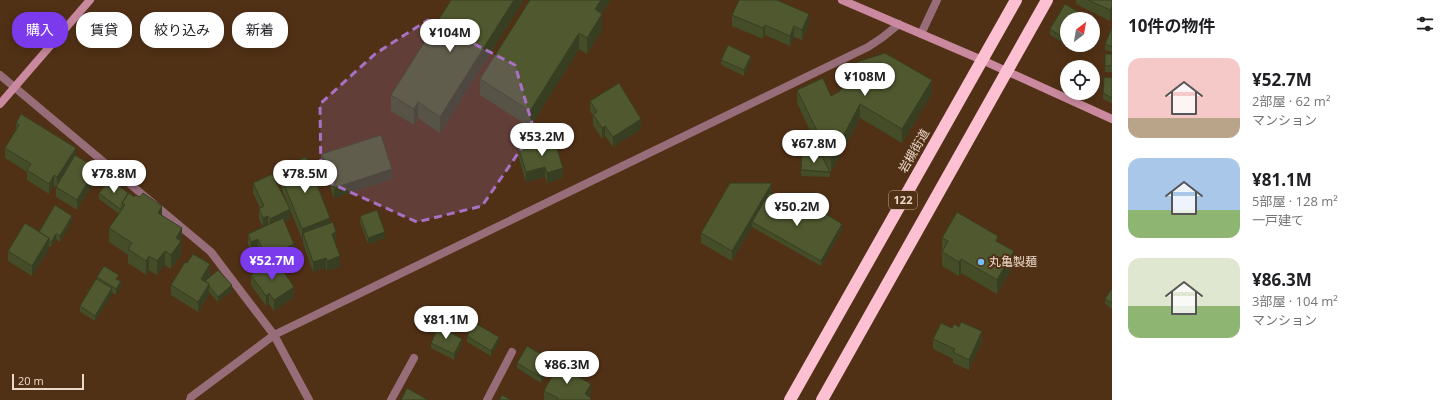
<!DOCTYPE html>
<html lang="ja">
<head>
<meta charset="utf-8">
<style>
  :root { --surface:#fff; --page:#f2f2f2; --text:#202124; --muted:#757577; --accent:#7c3aed }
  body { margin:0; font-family:"Open Sans","Noto Sans JP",sans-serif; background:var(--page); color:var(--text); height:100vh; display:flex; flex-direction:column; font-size:15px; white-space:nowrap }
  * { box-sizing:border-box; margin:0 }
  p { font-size:13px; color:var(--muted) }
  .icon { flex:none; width:22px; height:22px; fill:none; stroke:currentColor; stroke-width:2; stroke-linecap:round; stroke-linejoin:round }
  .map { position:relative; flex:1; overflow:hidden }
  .panel { display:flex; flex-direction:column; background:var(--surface); width:340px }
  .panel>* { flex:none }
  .hud { position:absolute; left:12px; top:12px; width:380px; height:36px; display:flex; gap:8px }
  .needle { width:26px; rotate:31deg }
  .buttons { position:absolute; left:1060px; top:12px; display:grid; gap:8px }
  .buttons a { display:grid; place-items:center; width:40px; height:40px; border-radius:50%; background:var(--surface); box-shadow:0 2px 10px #0003; font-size:20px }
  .scale { position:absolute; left:12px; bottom:10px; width:72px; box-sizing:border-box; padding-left:4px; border:2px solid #edd9c9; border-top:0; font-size:11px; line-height:14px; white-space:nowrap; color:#edd9c9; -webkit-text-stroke:3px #513116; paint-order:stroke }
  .price { position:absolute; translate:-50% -34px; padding:0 9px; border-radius:14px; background:#fff; color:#222; font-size:13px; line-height:26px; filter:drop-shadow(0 1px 2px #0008) }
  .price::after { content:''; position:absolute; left:50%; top:24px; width:12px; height:9px; margin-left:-6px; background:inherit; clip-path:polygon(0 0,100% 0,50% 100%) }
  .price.current { background:var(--accent); color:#fff }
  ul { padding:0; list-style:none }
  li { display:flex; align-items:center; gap:12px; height:100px; padding:0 16px }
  li span { display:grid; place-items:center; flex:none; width:112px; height:80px; border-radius:12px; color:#555 }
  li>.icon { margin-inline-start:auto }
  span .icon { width:48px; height:48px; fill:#fffc; stroke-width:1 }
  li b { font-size:17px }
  h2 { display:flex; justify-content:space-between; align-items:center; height:48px; padding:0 16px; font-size:17px }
  .chip { padding:0 14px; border-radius:16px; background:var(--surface); box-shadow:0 2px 10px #0003; font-size:14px; line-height:36px }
  .chip.current { background:var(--accent); color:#fff }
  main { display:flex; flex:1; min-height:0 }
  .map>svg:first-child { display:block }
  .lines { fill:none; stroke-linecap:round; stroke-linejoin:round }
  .lane { stroke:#976d7a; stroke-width:8 }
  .street { stroke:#976d7a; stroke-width:8 }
  .secondary { stroke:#ca899e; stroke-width:8 }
  .highway { stroke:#fdc0d3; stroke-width:12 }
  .wall { fill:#444c28 }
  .shaded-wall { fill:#373e21 }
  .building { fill:#4f582f; stroke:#373e21 }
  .marked { fill:#a971c3; fill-opacity:0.2; stroke:#a971c3; stroke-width:3; stroke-dasharray:8 5; stroke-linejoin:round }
  .poi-dot { fill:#72c1f5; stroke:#513116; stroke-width:1.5 }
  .labels { text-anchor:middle; stroke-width:4; stroke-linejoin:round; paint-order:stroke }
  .shield { fill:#513116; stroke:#bea793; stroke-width:1 }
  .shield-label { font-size:11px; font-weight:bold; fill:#edd9c9 }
  .street-label { font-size:12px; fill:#edd9c9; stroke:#513116 }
  .poi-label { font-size:12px; fill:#edd9c9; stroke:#513116; text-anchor:start }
</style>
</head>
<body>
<main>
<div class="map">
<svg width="1112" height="400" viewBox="0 0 1112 400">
  <rect width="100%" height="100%" fill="#513116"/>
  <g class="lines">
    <!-- lane -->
    <path class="lane" d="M391,400L414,358
      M487,400L512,352"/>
    <!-- street -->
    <path class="street" d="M921,34L937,0
      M0,75L211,252L274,335L309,400
      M190,400L191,397L274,335L868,47L883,37L899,24"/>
    <!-- secondary -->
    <path class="secondary" d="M842,0L982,60L1112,119
      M0,104L90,0"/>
    <!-- highway -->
    <path class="highway" d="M790,400L1016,0
      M822,400L1047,0"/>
  </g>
  <!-- wall -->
  <path class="wall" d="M451,0H524L440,133L418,118L414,125L391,111V95Z
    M530,0H611L602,14V30L587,54L579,49L530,127L480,95V79Z
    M1076,0H1112L1110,21L1076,4Z
    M1065,4L1080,13V19H1067V39L1064,43L1050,35V29Z
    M732,15L809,24L802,40L794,37L790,46L765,35L763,39L732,26Z
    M1112,27V52L1105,50V44Z
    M1105,54H1112V72H1105Z
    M721,60L751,61L744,76L721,65Z
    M1112,78V103L1103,99V93Z
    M797,90L831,96L932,94L902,143L860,118L831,172H830V177L801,176V170L830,172L797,103Z
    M590,101L641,129L613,147L605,136L602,139L593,125V116L590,111Z
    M16,123L76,156L96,178L77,210L56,197V187L54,185L49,194L27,180V172L5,158V148L16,132Z
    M519,149L563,178L547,183L545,177L526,182L519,159Z
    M322,154L392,179L334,198L322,164Z
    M283,166L330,223L336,242L335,243L340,267L327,271L326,268L313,272L303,243V239H302L282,190V179H284L283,176Z
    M253,183L290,219L284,222L294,254L271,264L294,297L274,311L269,304L266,306L251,285V275L265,265L258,249L251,252L248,244V234L263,227L259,219V209L260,208L253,193Z
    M99,193H128L162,215L182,242L181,244V255L171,269L165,265L157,275L149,270L146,275L128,263V255L109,242V228L119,214L99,199Z
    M772,194L815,219L842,230L821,266L752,227L732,261L701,243V233Z
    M360,216L385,238L368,244L360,222Z
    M72,221L60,242L56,239L51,247L49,246V249L32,276L8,261V251L39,232Z
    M942,238L998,242L1014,265L997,294L961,273L959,276L942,266Z
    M187,263L210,274L207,280L232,291L218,302L209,292V294L198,312L171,295V285Z
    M97,277L119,280L121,287L116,295L112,292V294L95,321L80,312V306L97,280Z
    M1112,288V309L1105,304V299Z
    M467,336L499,342L491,356L467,342Z
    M933,339L982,341L969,370L953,363V359L933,349Z
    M431,343L462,344L454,360L431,348Z
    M517,363L551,366L541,383L517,368Z
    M571,373L591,394L589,397L591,400H544V391Z"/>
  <!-- shaded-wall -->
  <path class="shaded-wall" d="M514,0H524L440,133V117Z
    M601,0H611L602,14V30L587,54V38L595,9Z
    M1112,7V18L1110,21V10Z
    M1080,13V19H1076Z
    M809,14V24L802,40V30Z
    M765,25V35L763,39V28Z
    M794,26V37L790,46V36Z
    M579,33V49L530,127V111Z
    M1067,33V39L1064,43V38Z
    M751,56V61L744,76V70Z
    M932,80V94L902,143V129Z
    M418,102V118L414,125V109Z
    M860,104V118L831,172V159Z
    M641,119V129L613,147V137Z
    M605,126V136L602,139V128Z
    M76,148V158L57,187V177Z
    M545,167V177L526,182V172Z
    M96,168V178L77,210V200Z
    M563,168V178L547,183V173Z
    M392,169V179L334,198V188Z
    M54,175V185L49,194V184Z
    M772,183V194L754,223L752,222V227L732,261V251Z
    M162,206V220L158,213Z
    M290,209V219L270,229V219Z
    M72,216V221L60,242V236Z
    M268,216V226L263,228V218Z
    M330,218V228L303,233V239H302V229Z
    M842,224V230L821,266V261Z
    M182,228V242L181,244V255L171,269V255L176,238Z
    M336,232V242L332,244V234Z
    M385,232V238L368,244V238Z
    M56,234V239L51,247V242Z
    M998,236V249L996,241Z
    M49,238V249L32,276V266Z
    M258,239V249L251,252V242Z
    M294,244V254L266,267V257Z
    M165,251V265L157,275V261Z
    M1014,251V265L997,294V280Z
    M149,256V270L146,275V261Z
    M340,256V267L327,271V261Z
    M326,258V268L313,272V262Z
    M961,259V273L959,276V262Z
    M210,264V274L206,282L201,279Z
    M121,281V287L116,295V289Z
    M209,284V294L198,312V302Z
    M232,285V291L218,302V297Z
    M294,287V297L274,311V300Z
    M112,288V294L95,321V316Z
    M269,293V304L266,306V296Z
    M982,331V341L969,370V360Z
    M499,337V342L491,356V351Z
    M462,339V344L454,360V354Z
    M551,360V366L541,383V377Z
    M591,384V394L588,400L585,394Z"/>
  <!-- building -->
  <path class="building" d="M451,0H514L440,117L418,102L414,109L391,95Z
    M530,0H601L595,9L602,14L587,38L579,33L530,111L480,79Z
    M739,0H777L809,14L802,30L794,26L790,36L765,25L763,28L732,15Z
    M1088,0H1112V7L1110,10Z
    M1065,4L1080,13L1076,19H1067V33L1064,38L1050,29Z
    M1112,27V47L1105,44Z
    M728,45L751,56L744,70L721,60Z
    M885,53L932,80L902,129L860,104L831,159L797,90L823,78L831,96L840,91L857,62Z
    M1105,54H1112V66H1105Z
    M1104,77L1112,78V98L1103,93Z
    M619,83L641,119L613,137L605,126L602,128L593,114L597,112L590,101Z
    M21,114L76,148L57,177L54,175L49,184L27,170L31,164L5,148L19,125L16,123Z
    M381,135L392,169L334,188L322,154Z
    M554,139L563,168L547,173L545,167L526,172L519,149Z
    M75,155L96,168L77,200L56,187Z
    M802,155L822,157L830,172L801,170Z
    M306,157L330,218L302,229L282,179L287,177L283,166Z
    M272,174L290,209L270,219L268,216L263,218L259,209L264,206L253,183Z
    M111,179L128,193L122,203V206L120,209L99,193Z
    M730,183H772L732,251L701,233Z
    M129,193L134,197L136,195L140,197L143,193L162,206L158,213L182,228L176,238L181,241L171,255L165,251L157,261L149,256L146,261L128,249L132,243L109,228L125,205L122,203Z
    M769,193L815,219L821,217L824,213L842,224L821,261L752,222Z
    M55,205L72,216L60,236L56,234L51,242L49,241V238L39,232Z
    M377,210L385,232L368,238L360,216Z
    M957,212L998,236L996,241L1014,251L997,280L961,259L959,262L942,252L948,241L942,238Z
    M283,218L294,244L266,257L258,239L251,242L248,234Z
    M333,222L336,232L332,234L340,256L327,261L326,258L313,262L303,233Z
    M25,223L49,238L32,266L8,251Z
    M193,254L210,264L201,279L209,284L198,302L171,285L185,262L187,263Z
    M270,262L277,273L282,269L294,287L274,300L269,293L266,296L251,275Z
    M104,266L119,275L116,279L121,281L116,289L97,277Z
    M218,270L232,285L218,297L209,286V284L205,281Z
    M96,279L112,288L95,316L80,306Z
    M1112,288V303L1105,299Z
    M961,322L982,331L969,360L953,352L955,349L933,339L941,323L952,328L954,324L959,327Z
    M475,323L499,337L491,351L467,336Z
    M439,326L462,339L454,354L431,343Z
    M527,346L551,360L541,377L517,363Z
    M559,363L571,370L570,372L591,384L585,394L591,398L590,400H557L558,398L544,391Z
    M407,388L428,400H401Z
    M502,395L511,400H499Z"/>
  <!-- marked area -->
  <path class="marked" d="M428,20L515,65L534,130L482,206L417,222L321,179L320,104L375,54Z"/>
  <!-- markers -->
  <circle class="poi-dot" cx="981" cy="262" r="4"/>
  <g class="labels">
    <!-- shield labels -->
    <rect class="shield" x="889" y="191" width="28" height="18" rx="3"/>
    <g class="shield-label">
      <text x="903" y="204">122</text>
    </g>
    <!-- street labels -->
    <g class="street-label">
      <text transform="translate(914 151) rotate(-60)" y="4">岩槻街道</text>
    </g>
    <!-- poi labels -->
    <g class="poi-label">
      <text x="989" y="266">丸亀製麺</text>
    </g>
  </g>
</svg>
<div class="buttons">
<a><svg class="needle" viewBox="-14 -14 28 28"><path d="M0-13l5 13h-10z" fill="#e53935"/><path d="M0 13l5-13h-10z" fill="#757577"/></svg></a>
<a><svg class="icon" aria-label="locate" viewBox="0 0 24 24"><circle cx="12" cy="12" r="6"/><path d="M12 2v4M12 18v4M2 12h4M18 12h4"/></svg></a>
</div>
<div class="scale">20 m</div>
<b class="price" style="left:450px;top:53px">¥104M</b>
<b class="price" style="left:865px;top:97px">¥108M</b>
<b class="price" style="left:542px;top:157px">¥53.2M</b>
<b class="price" style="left:814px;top:164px">¥67.8M</b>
<b class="price" style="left:114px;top:194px">¥78.8M</b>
<b class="price" style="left:305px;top:194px">¥78.5M</b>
<b class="price" style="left:797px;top:227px">¥50.2M</b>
<b class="price current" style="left:272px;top:281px">¥52.7M</b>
<b class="price" style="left:446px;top:340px">¥81.1M</b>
<b class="price" style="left:567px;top:385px">¥86.3M</b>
<div class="hud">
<a class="chip current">購入</a>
<a class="chip">賃貸</a>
<a class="chip">絞り込み</a>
<a class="chip">新着</a>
</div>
</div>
<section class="panel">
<h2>10件の物件<svg class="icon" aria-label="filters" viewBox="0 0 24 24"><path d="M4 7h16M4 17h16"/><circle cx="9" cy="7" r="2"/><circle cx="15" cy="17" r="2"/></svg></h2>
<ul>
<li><span style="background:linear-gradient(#f6c9c9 75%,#b9a48a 0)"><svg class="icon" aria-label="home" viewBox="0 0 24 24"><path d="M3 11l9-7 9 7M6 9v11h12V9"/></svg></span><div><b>¥52.7M</b><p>2部屋 · 62 m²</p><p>マンション</p></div></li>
<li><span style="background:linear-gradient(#a9c7e8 65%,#8fb573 0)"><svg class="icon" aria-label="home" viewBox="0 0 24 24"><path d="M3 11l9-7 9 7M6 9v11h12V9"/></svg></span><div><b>¥81.1M</b><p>5部屋 · 128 m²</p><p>一戸建て</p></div></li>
<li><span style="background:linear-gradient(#dfe7d0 60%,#8fb573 0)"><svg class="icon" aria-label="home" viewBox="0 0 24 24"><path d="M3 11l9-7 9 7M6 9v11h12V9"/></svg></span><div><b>¥86.3M</b><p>3部屋 · 104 m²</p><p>マンション</p></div></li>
</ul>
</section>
</main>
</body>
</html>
